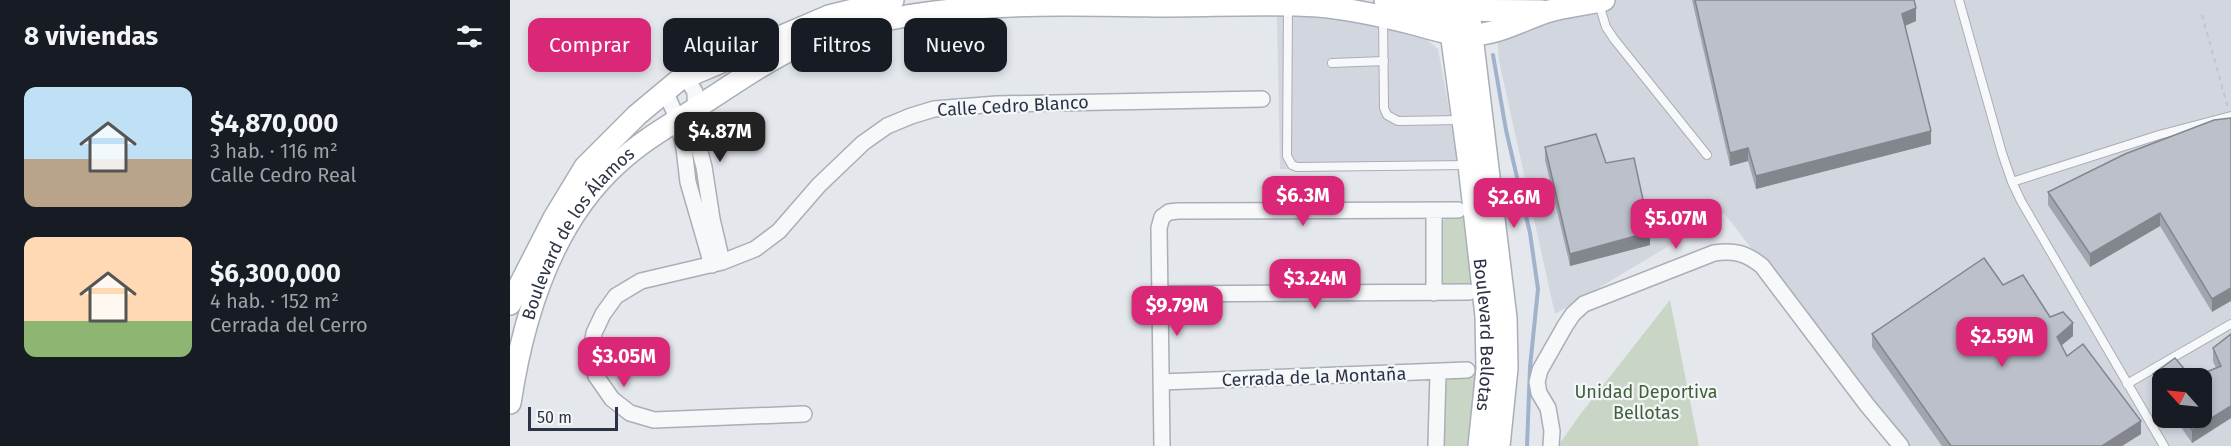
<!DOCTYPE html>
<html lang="es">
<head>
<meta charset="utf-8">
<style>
  :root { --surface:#171b24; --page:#242831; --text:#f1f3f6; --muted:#9ea1a6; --accent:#db2777 }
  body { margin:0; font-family:"Fira Sans",sans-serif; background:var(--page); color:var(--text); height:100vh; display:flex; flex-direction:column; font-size:22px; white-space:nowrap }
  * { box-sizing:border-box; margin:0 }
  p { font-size:20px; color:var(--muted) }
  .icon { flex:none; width:33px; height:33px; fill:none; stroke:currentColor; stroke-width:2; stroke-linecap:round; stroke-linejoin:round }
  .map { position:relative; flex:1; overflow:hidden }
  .details { display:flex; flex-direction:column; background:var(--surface); width:510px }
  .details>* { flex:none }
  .banner { position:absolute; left:18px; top:18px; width:570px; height:54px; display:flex; gap:12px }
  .needle { width:39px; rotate:297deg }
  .tools { position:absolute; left:1642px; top:368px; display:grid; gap:12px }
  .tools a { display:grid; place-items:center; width:60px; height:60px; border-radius:12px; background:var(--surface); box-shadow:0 3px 9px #0003; font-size:30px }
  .scale { position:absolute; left:18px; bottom:15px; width:90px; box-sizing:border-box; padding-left:6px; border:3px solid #2b3445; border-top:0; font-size:16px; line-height:21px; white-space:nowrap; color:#2b3445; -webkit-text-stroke:4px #f4f6f9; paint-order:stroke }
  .price { position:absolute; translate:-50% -51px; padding:0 14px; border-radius:12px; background:var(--accent); color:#fff; font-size:20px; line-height:39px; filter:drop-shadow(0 2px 3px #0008) }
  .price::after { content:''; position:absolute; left:50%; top:36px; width:18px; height:14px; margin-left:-9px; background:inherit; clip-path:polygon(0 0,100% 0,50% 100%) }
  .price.current { background:#222; color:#fff }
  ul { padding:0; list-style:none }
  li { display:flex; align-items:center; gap:18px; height:150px; padding:0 24px }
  li span { display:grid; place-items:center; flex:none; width:168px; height:120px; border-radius:12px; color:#555 }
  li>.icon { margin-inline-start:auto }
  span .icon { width:72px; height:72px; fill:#fffc; stroke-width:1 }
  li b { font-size:26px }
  h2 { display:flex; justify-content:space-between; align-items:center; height:72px; padding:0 24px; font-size:26px }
  .tag { padding:0 21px; border-radius:12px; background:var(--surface); box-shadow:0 3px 9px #0003; font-size:21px; line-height:54px }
  .tag.current { background:var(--accent); color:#fff }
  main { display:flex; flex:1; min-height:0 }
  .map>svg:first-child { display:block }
  .built { fill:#d2d6de; fill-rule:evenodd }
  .green { fill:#c9d6c5 }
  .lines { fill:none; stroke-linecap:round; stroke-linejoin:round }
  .stream { stroke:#9fb4cc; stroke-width:4 }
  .lane-casing { stroke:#a9aeb7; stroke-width:10 }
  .street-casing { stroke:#a9aeb7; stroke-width:18 }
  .secondary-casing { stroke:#a9aeb7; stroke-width:24 }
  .path { stroke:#c2c5cb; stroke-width:2; stroke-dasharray:4.5 4.5; stroke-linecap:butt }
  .lane { stroke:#f7f8fa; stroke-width:8 }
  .street { stroke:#f7f8fa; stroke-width:15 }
  .secondary { stroke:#fff; stroke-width:21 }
  .wall { fill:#a1a5ae }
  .shaded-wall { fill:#83868d }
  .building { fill:#bbc0ca; stroke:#83868d; stroke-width:1.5 }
  .labels { text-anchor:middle; stroke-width:4.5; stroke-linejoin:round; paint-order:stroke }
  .street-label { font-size:18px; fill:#2b3445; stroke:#f4f6f9 }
  .park-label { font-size:18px; fill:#3f6138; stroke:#f4f6f9 }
</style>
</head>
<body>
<main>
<section class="details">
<h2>8 viviendas<svg class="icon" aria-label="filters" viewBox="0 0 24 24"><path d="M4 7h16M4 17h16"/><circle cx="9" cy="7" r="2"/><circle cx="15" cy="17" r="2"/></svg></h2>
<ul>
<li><span style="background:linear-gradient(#bfe0f5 60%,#b9a48a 0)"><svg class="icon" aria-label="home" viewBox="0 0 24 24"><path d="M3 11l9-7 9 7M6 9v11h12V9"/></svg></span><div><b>$4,870,000</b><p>3 hab. · 116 m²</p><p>Calle Cedro Real</p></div></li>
<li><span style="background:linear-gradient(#ffd9b3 70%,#8fb573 0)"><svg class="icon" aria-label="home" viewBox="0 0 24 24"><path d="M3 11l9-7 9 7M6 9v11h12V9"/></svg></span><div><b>$6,300,000</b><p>4 hab. · 152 m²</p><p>Cerrada del Cerro</p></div></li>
</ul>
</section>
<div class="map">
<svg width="1721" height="446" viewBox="0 0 1721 446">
  <rect width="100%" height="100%" fill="#e4e7ec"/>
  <!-- built -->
  <path class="built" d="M985,0H1721V446H1395L1214,213L1045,314L989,61ZM1653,378H1692V417H1653Z
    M813,12L840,17L915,38L928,49L950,169H770L767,15Z"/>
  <!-- green -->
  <path class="green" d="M958,216L963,283L931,286L930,220Z
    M1160,300L1189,446H1048L1069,416Z
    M933,372L969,373L959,446H932Z"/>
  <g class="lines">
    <!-- stream -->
    <path class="stream" d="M983,55L996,130L1020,233L1028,289L1020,367L1017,446"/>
    <!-- lane casing -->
    <g class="lane-casing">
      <path id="lane" d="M1449,0L1492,153L1502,182
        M1089,4L1096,27L1104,39L1197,155
        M778,7L777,156L782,165L787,167L958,165
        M873,18L874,108L877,115L888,121L951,120
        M822,63L874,61
        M1617,384L1721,324
        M1654,446L1511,201L1502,182L1649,135L1721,116"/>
    </g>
    <!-- street casing -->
    <g class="street-casing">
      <path id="street" d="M176,77L185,92L186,137L194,167L202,219L212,262
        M155,91L167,118L174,148L178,182L202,265
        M924,293V211
        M650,294L959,292
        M651,382L957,370
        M294,414L144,420L120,413L102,399L86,376L81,353L84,333L93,314L106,296L131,281L212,262L245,249L269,231L309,185L353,143L377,126L401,116L424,109L487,104L752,99
        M652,446L649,228L652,217L659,212L668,211L948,210
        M926,446L928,373
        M1041,446L1042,431L1038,408L1029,393L1027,382L1030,370L1055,326L1063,314L1074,304L1204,253C1224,250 1236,253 1252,266L1357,405L1391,446"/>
    </g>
    <!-- secondary casing -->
    <g class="secondary-casing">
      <g id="secondary">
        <path d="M875,0L931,10L1032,11"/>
        <path id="s1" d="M938,10L959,165L976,316L977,369L969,446"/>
        <path d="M959,11L996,318L997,368L989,446"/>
        <path d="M0,304L44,218L75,167L127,115L169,80L319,16L383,0"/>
        <path id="s2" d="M0,403C13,317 41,223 108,163C133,140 160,125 188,107C223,84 257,60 295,43C405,0 534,4 650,6C703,6 755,3 808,6C840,9 873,16 904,24C923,29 942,36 962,35C989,34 1012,20 1036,12C1055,6 1075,5 1094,0"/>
      </g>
    </g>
    <!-- path -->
    <path class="path" d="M1692,15L1718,108"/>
    <!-- lane -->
    <use href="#lane" class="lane"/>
    <!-- street -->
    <use href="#street" class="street"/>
    <!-- secondary -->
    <use href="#secondary" class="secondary"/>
  </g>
  <!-- wall -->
  <path class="wall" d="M1182,0H1404L1406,21L1395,26L1421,144L1246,189L1238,161L1220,166Z
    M1704,120L1702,312L1650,226L1580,267L1538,205V192Z
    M1035,147L1096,163L1140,245L1060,266L1035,160Z
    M1493,285L1563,336L1552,345L1557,356L1631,434L1612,446H1432L1362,347V334Z
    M1721,334V418L1682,443L1664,417H1692L1653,378V401L1643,387V374L1682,378L1706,368L1703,361V348Z"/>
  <!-- shaded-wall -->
  <path class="shaded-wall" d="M1406,8V21L1392,27V14Z
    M1421,131V144L1246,189V176Z
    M1238,148V161L1220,166V153Z
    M1650,213V226L1580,267V254Z
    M1140,232V245L1060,266V254Z
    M1721,288V301L1702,312V299Z
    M1563,323V336L1547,349V337Z
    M1721,406V418L1682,443V430Z
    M1631,421V434L1612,446H1592Z"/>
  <!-- building -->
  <path class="building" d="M1185,0H1404L1406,8L1392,14L1421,131L1246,176L1238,148L1220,153Z
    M1721,118V288L1702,299L1650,213L1580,254L1538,192L1615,154L1704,120Z
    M1086,134L1096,163L1124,158L1140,232L1060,254L1035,147Z
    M1474,258L1493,285L1513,275L1540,317L1553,312L1563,323L1547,337L1557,356L1573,344L1631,421L1592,446H1441L1362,334Z
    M1721,334V406L1682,430L1673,417H1692V378H1653V388L1643,374L1665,358L1682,378L1711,366L1703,348Z"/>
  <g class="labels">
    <!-- street labels -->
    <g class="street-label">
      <text transform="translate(503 106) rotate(-3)" y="6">Calle Cedro Blanco</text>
      <text dy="6" stroke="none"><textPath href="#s2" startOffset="186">Boulevard de los Álamos</textPath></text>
      <text dy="6" stroke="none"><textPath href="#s1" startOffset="327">Boulevard Bellotas</textPath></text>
      <text transform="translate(804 377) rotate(-2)" y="6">Cerrada de la Montaña</text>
    </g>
    <!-- park labels -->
    <g class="park-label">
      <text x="1136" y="398">Unidad Deportiva<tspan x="1136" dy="21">Bellotas</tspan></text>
    </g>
  </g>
</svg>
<div class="tools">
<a><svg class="needle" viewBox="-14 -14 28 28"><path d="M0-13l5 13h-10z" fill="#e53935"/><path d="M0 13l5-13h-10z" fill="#9ea1a6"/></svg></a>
</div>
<div class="scale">50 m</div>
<b class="price current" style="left:210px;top:163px">$4.87M</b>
<b class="price" style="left:793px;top:227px">$6.3M</b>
<b class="price" style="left:1004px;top:229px">$2.6M</b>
<b class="price" style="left:1166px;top:250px">$5.07M</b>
<b class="price" style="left:805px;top:310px">$3.24M</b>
<b class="price" style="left:667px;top:337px">$9.79M</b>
<b class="price" style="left:1492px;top:368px">$2.59M</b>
<b class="price" style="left:114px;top:388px">$3.05M</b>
<div class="banner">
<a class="tag current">Comprar</a>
<a class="tag">Alquilar</a>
<a class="tag">Filtros</a>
<a class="tag">Nuevo</a>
</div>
</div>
</main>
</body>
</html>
